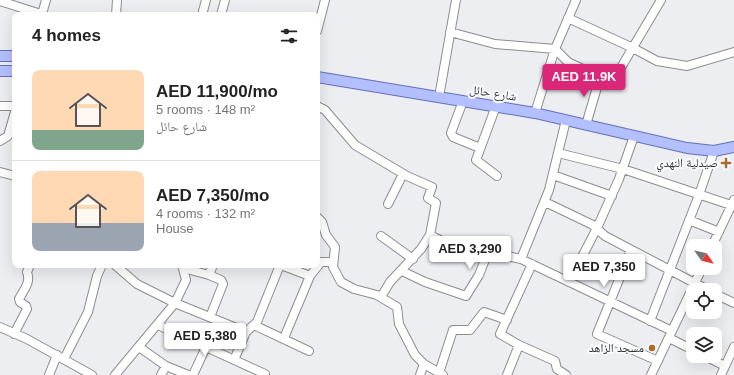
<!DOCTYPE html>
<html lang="en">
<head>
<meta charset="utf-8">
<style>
  :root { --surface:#fff; --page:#f2f2f2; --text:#222; --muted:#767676; --line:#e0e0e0; --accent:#db2777 }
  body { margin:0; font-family:Helvetica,"Noto Naskh Arabic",sans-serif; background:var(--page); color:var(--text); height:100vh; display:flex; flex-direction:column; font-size:15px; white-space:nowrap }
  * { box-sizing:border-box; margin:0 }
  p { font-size:13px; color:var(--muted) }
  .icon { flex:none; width:22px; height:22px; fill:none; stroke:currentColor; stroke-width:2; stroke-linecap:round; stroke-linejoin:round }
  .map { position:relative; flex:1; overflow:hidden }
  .details { position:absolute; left:12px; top:12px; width:308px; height:256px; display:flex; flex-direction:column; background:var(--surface); border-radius:8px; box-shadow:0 4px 16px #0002 }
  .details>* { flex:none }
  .needle { width:26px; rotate:124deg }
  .tools { position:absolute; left:686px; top:239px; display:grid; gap:8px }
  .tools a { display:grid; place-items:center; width:36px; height:36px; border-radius:8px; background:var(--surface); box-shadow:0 4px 16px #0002; font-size:20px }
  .price { position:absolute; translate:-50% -34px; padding:0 9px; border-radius:4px; background:#fff; color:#222; font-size:13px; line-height:26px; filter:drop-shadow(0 1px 2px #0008) }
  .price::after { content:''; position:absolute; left:50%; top:24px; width:12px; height:9px; margin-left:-6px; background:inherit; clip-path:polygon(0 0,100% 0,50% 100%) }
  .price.selected { background:var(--accent); color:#fff }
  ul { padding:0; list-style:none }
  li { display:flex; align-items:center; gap:12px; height:100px; padding:0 20px }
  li+li { border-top:1px solid var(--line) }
  li span { display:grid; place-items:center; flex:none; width:112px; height:80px; border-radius:8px; color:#555 }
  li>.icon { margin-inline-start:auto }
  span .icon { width:48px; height:48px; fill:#fffc; stroke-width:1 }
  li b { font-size:17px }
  h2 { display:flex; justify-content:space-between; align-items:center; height:48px; padding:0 20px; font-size:17px }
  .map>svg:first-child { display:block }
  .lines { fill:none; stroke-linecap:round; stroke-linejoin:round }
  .minor-casing { stroke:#8c8d91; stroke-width:10 }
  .major-casing { stroke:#6371b5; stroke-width:12 }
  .minor { stroke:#fff; stroke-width:8 }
  .major { stroke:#b3bffe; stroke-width:10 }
  .poi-dot { fill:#a86c2e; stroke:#fafbff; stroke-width:1.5 }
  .labels { text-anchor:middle; stroke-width:4; stroke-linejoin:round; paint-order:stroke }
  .street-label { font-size:12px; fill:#2e2f30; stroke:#fafbff }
  .poi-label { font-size:12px; fill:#2e2f30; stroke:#fafbff; text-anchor:end }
</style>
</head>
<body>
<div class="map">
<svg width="734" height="375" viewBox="0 0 734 375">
  <rect width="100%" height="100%" fill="#edeef2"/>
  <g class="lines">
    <!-- minor casing -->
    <g class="minor-casing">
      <path id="minor" d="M0,1L44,15
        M42,14L46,0
        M116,15L117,0
        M202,15L206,0
        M221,15L225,0
        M568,18L633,48L657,61L687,66L734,52
        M317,31L325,0
        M450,32L495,44L555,49L568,62L600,77L613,81L661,0
        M439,97L456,0
        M463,101L451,133L453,137L480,148
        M0,106H15
        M317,106L325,110L355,145L407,176L432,187L428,198L436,203L430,235L421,249L390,282L381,297
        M496,106L476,160L497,176
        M535,113L555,49L576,0
        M586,125L600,77
        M0,141L8,136L15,112
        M558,153L623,169L734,206
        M0,172L15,176
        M553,175L612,196
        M545,202L593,225L605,236L708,290
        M388,204L403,174
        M317,217L322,222L326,235L335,247L333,267L341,282L354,289L377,295L397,307L399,324L415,355L424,364L443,375
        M689,220L719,232
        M430,235L444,242L521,259L672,331
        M381,236L413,259
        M712,246L734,200
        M631,250L597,334L658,361
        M521,259L549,190L566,120
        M532,264L500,334L519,345L555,361L557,369L566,375
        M115,265L137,284L175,303L246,332L234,360
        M281,265L310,276
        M183,268L209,275L213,265
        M402,271L425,282L466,296L479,275L488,252
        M209,275L221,280L223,284L210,317
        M569,282L597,228L619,179L634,136
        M715,294L734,303
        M650,321L699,195L714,151
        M158,325L265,374L264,375
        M254,325L309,351
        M0,327L27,339L92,375
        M246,332L257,322L280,265
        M14,334L27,309L26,306L20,302L19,299C24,289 31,283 27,272L30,265
        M284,338L310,276L321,262H333
        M669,338L693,350
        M139,347L166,366L188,375
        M705,356L725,366
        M64,359L88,312L97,276L102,265
        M439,373L453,330H470L484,312L507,320
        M49,375L57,355
        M115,375L175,303L186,280L182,265
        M161,375L166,366
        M193,375L206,347
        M420,375L424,364
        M507,375L519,345
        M651,375L702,268
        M721,375L734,347"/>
    </g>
    <!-- major casing -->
    <g class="major-casing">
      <path id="major" d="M0,56H15
        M0,71H15
        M317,77L535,113L687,148L714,151L734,147"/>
    </g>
    <!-- minor -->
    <use href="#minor" class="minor"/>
    <!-- major -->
    <use href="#major" class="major"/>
  </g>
  <!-- markers -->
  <g class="poi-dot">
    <path d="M724 157h4v4h4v4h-4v4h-4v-4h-4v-4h4z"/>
    <circle cx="652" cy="348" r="4"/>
  </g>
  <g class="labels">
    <!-- street labels -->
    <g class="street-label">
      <text transform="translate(493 93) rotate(9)" y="4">شارع حائل</text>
    </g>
    <!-- poi labels -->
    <g class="poi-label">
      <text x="718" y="167">صيدلية النهدي</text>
      <text x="644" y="352">مسجد الزاهد</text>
    </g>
  </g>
</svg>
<div class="tools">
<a><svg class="needle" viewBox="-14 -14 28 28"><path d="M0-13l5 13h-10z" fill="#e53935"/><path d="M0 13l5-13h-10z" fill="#767676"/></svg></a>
<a><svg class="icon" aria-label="locate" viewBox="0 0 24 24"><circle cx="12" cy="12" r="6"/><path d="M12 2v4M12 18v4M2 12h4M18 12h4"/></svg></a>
<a><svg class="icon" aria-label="layers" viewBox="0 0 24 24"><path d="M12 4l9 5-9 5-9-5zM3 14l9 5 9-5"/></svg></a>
</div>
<b class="price selected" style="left:584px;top:98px">AED 11.9K</b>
<b class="price" style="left:470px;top:270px">AED 3,290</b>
<b class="price" style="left:604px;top:288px">AED 7,350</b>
<b class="price" style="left:205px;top:357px">AED 5,380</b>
<section class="details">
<h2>4 homes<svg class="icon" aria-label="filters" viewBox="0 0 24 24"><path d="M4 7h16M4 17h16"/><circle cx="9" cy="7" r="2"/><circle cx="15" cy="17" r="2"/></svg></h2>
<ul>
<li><span style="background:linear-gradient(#ffd9b3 75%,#7fa58c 0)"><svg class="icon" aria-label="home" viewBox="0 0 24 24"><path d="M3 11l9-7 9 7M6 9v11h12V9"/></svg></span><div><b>AED 11,900/mo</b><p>5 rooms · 148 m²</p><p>شارع حائل</p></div></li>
<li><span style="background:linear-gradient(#ffd9b3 65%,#9aa5b1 0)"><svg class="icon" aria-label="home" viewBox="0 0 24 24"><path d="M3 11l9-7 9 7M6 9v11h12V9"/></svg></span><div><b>AED 7,350/mo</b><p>4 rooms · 132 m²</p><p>House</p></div></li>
</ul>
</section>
</div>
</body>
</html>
